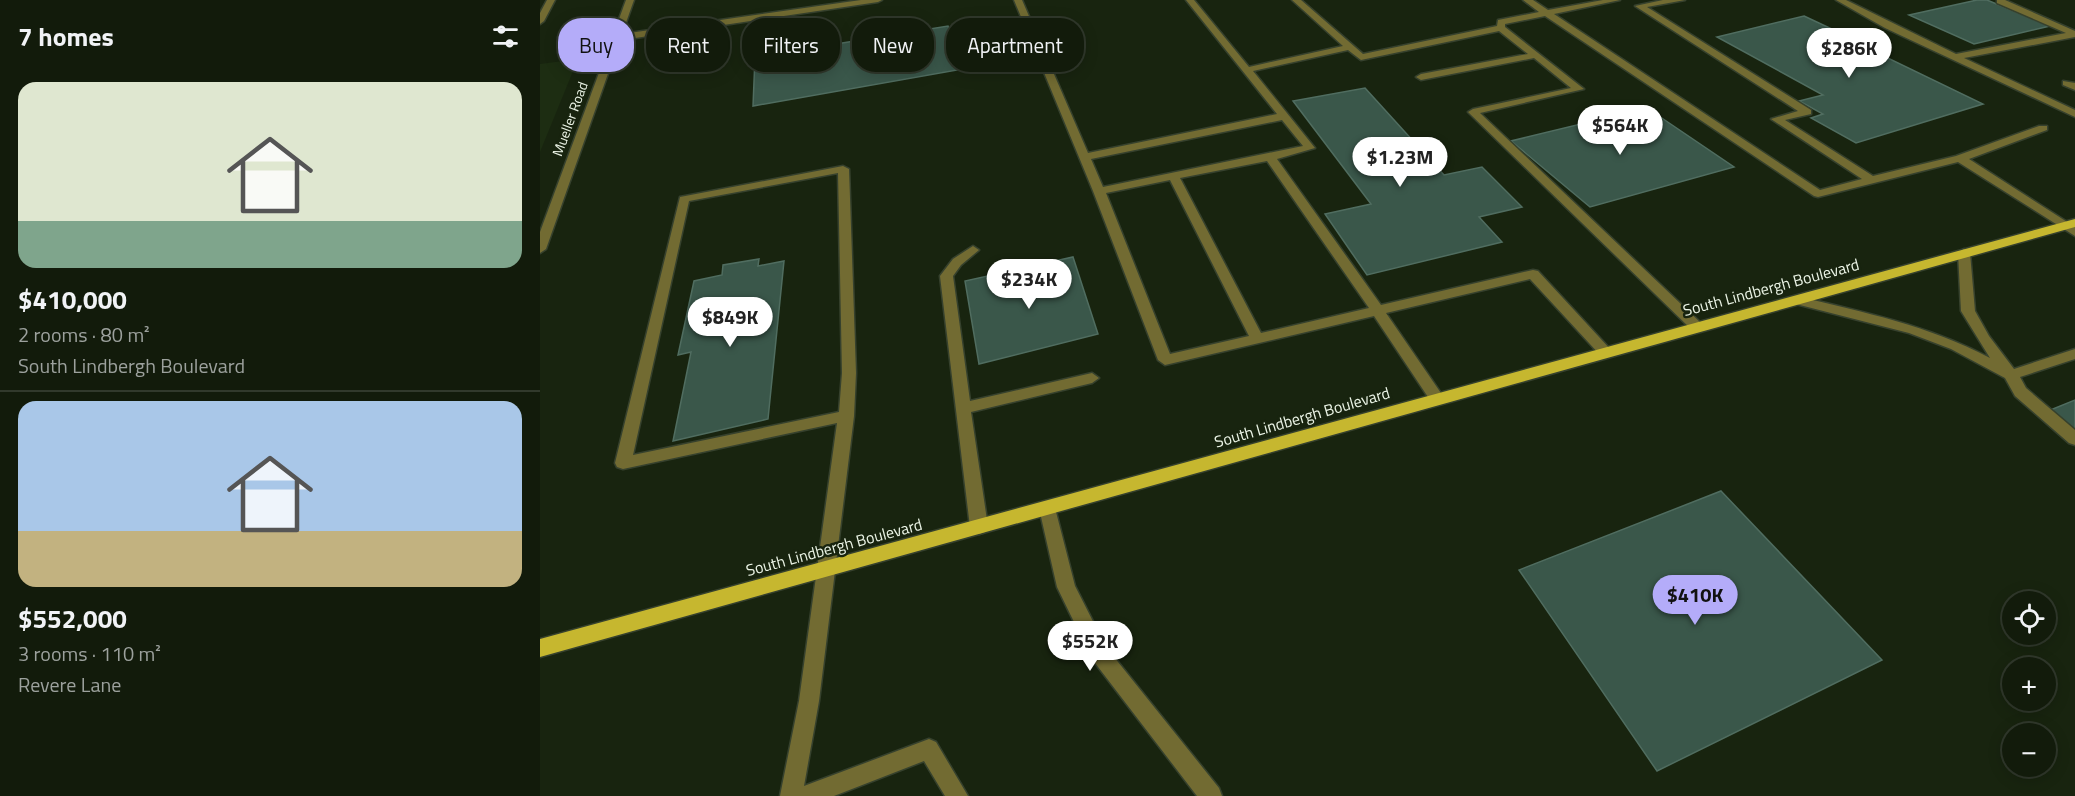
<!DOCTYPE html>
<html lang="en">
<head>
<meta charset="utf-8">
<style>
  :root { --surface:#121b0b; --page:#1f2819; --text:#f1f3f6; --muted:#9ca19d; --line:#31392c; --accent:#b4acf9 }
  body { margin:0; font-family:"Titillium Web",sans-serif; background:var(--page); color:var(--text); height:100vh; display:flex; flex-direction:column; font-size:22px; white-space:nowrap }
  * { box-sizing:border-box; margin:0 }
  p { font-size:20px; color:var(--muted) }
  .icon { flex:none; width:33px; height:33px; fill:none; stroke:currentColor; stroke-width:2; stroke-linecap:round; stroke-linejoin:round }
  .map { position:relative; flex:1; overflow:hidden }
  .panel { display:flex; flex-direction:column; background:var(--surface); width:540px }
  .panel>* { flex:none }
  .guide { position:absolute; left:18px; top:18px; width:570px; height:54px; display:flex; gap:12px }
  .buttons { position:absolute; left:1462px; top:591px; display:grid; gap:12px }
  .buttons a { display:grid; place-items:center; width:54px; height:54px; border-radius:50%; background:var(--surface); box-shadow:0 3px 15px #0003,0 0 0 2px var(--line); font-size:30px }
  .price { position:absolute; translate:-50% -51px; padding:0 14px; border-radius:21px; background:#fff; color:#222; font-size:20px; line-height:39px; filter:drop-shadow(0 2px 3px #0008) }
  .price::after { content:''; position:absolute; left:50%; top:36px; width:18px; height:14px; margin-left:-9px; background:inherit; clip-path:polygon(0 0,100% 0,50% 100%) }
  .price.selected { background:var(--accent); color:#111 }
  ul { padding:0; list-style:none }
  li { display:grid; align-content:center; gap:12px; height:318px; padding:0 18px }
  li+li { border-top:2px solid var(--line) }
  li span { display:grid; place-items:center; height:186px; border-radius:18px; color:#555 }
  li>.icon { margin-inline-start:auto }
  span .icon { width:108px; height:108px; fill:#fffc; stroke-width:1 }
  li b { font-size:26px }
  h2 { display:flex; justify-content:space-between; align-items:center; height:72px; padding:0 18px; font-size:26px }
  .chip { padding:0 21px; border-radius:24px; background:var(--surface); box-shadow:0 3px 15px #0003,0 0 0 2px var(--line); font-size:21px; line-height:54px }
  .chip.selected { background:var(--accent); color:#111 }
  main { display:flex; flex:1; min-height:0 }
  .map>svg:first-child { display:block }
  .built { fill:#1d2d12 }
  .building { fill:#3a574a; stroke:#506d60; stroke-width:1.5 }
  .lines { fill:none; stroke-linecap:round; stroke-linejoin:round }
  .service-casing { stroke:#36412d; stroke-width:3 }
  .minor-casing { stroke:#36412d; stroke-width:3 }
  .tertiary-casing { stroke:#36412d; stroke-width:3 }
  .primary-casing { stroke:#36412d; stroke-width:3 }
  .service { fill:#726b32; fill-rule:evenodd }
  .minor { fill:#726b32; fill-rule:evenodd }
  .tertiary { fill:#726b32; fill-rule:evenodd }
  .primary { fill:#c6b72f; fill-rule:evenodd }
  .labels { text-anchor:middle; stroke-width:5; stroke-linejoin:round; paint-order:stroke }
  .far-street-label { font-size:14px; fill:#ebf4e6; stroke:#18240f }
  .street-label { font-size:16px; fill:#ebf4e6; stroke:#18240f }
</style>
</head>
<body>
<main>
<section class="panel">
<h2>7 homes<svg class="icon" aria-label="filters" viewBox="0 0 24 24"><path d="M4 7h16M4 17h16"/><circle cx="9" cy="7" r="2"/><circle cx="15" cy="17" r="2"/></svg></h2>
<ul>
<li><span style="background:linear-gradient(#dfe7d0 75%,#7fa58c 0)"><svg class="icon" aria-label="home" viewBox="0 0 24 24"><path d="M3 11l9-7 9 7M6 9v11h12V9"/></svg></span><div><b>$410,000</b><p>2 rooms · 80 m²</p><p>South Lindbergh Boulevard</p></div></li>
<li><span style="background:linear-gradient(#a9c7e8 70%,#c2b280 0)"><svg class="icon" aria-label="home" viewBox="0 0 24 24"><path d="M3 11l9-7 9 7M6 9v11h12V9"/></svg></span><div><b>$552,000</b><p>3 rooms · 110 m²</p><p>Revere Lane</p></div></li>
</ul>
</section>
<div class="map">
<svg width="1535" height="796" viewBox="0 0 1535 796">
  <rect width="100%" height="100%" fill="#18240f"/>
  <!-- built -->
  <path class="built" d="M38,59L0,152V64Z"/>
  <!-- building -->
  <path class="building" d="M1437,0H1447L1510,26L1434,44L1369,15Z
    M1264,16L1313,39L1319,38L1336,46L1327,48L1443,104L1316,143L1271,118L1283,114L1259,101L1283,95L1177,37Z
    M408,26L423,69L213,106L215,57Z
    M825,88L904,175L942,167L982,207L939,217L962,242L827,275L785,214L831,204L753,101Z
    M1107,108L1194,167L1050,207L971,141Z
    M533,257L558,334L439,364L425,281Z
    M219,259L218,266L244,261L228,419L133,441L151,352L138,355L154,281L182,275L183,265Z
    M1535,400V431L1508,411Z
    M1181,491L1342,660L1117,771L979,570Z"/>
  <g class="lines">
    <!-- service casing -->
    <g class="service-casing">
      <path id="service" d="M7,0H15L4,21L0,24V13Z
        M321,0H342L338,2L75,41L71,38L75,35Z
        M474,0H482L548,153L737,114L646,0H654L709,67L803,46L752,0H761L823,54L957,26L958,20L999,12L983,0H993L1008,10L1063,0H1080L1014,14L1280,190L1322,179L1231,119L1258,111L1095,6L1123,0H1145L1107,7L1271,110V114L1245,120L1333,176L1416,156L1499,126H1507V130L1429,159L1535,227V236L1418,162L1278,197L1274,196L1005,16L965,24V27L1044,89L940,113L1162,324L1164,327L1162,330H1152L928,112L933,109L1031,88L994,58L881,80L876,77L881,74L988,54L959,31L821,60L808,50L713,71L775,148L737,159L841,305L993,270L998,271L1071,350L1073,353L1071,356H1061L990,279L846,313L905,399L902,403H892L834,316L625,365L618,360L553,191ZM742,120L763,146L563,187L551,159ZM727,161L829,308L721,333L640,178ZM630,180L709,336L630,354L566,193Z
        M1296,0H1306L1416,54L1526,33L1457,3V0H1465L1535,31V37L1424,58L1535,110V117L1345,28Z
        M1523,81L1535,83V90L1523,85Z
        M303,166L309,169L316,373L314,416L279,701L264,786L389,739L396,742L428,796H405L384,761L294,796H240L259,701L297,423L83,469L77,467L75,463L140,197ZM298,173L302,373L299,412L93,455L149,201Z
        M433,246L439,250L421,265L413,276L430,401L552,373L559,378L552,383L431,412L448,527L445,532L439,534L433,532L430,527L400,276L413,259Z
        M1424,249L1430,253L1435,311L1449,336L1474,369L1535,349V359L1480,377L1486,388L1535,430V445L1529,443L1475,396L1465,378L1411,349L1369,333L1252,303L1250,300L1257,296C1326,313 1387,325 1450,358L1421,311L1418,253Z"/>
    </g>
    <!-- minor casing -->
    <g class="minor-casing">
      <path id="minor" d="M507,501L513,503L515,508L535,586L566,647L679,788L682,796H657L552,659L517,587L499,508L501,503Z"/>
    </g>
    <!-- tertiary casing -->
    <g class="tertiary-casing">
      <path id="tertiary" d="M86,0H94L6,249L0,253V232Z"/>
    </g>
    <!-- primary casing -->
    <g class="primary-casing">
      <path id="primary" d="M1535,219V227L0,657V639Z"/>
    </g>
    <!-- service -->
    <use href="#service" class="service"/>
    <!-- minor -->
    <use href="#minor" class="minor"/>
    <!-- tertiary -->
    <use href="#tertiary" class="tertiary"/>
    <!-- primary -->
    <use href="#primary" class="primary"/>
  </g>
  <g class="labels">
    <!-- far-street labels -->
    <g class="far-street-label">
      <text transform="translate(30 119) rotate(-70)" y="5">Mueller Road</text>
    </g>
    <!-- street labels -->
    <g class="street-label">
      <text transform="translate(1231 287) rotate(-15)" y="6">South Lindbergh Boulevard</text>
      <text transform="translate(762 417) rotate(-16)" y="6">South Lindbergh Boulevard</text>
      <text transform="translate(294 547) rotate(-15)" y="6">South Lindbergh Boulevard</text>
    </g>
  </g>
</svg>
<div class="buttons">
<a><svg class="icon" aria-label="locate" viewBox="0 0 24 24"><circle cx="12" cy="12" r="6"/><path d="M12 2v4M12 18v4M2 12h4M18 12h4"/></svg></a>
<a>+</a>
<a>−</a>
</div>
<b class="price" style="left:1309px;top:79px">$286K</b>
<b class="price" style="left:1080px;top:156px">$564K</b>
<b class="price" style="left:860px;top:188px">$1.23M</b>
<b class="price" style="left:489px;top:310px">$234K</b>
<b class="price" style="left:190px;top:348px">$849K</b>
<b class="price selected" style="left:1155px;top:626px">$410K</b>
<b class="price" style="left:550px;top:672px">$552K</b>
<div class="guide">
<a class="chip selected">Buy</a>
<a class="chip">Rent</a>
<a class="chip">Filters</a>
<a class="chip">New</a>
<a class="chip">Apartment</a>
</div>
</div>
</main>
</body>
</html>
